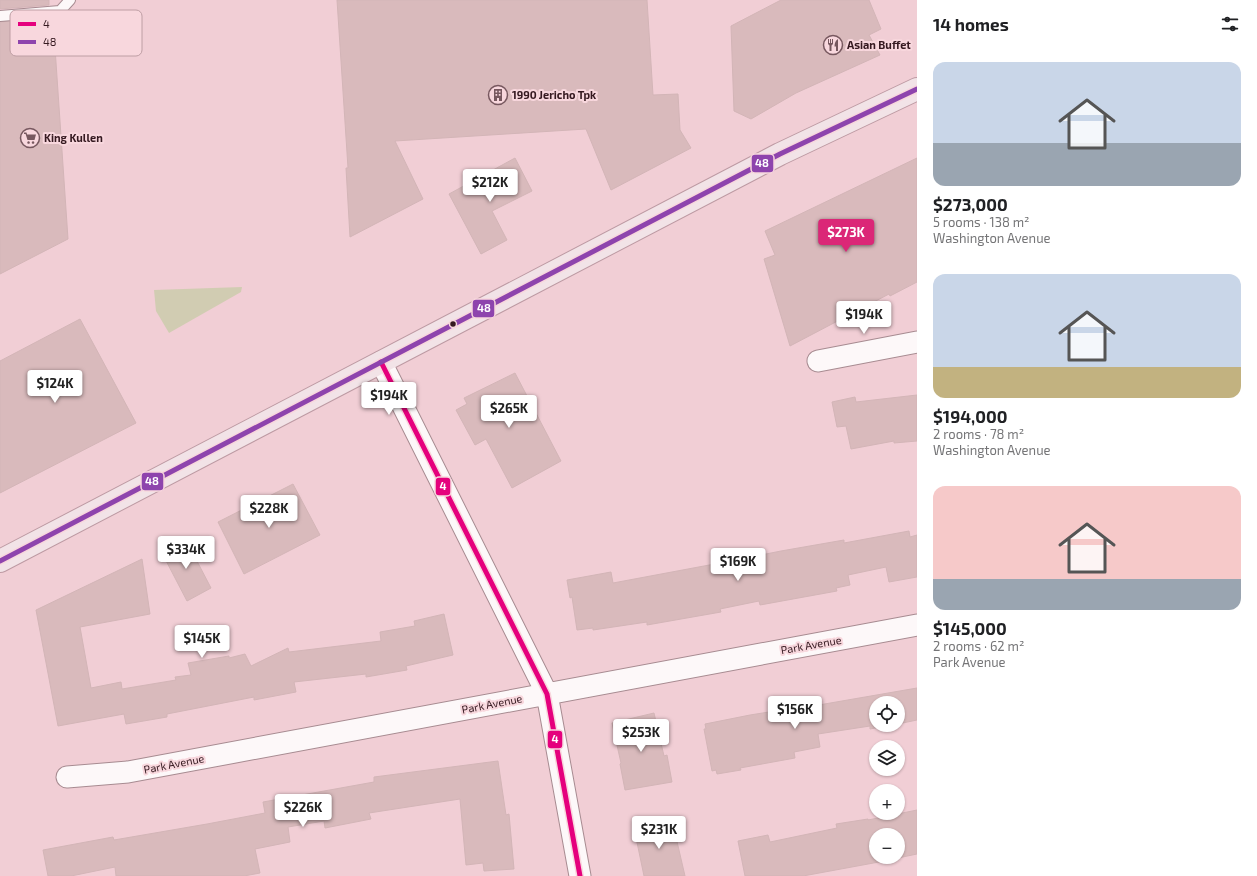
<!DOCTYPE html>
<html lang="en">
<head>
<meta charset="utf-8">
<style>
  :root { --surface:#fff; --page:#f2f2f2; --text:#202124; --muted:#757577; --accent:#db2777 }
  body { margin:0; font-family:"Exo 2",sans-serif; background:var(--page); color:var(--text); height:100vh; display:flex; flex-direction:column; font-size:15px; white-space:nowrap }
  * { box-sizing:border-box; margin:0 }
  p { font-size:13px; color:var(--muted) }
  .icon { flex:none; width:22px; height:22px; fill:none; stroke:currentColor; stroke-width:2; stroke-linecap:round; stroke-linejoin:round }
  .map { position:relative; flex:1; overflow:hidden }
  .sheet { display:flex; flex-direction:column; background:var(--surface); width:340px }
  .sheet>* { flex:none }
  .tools { position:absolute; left:869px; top:696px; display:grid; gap:8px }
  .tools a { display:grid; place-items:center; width:36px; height:36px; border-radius:50%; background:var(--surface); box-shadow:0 1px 3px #0004; font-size:20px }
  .price { position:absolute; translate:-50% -34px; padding:0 9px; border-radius:4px; background:#fff; color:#222; font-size:13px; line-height:26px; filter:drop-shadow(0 1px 2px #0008) }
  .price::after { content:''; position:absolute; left:50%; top:24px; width:12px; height:9px; margin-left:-6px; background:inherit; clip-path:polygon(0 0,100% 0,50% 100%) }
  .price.on { background:var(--accent); color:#fff }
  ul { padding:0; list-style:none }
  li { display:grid; align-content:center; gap:8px; height:212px; padding:0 16px }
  li span { display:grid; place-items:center; height:124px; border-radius:12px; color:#555 }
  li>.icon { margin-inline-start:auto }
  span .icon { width:72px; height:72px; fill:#fffc; stroke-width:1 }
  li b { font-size:17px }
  h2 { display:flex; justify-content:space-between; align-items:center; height:48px; padding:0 16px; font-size:17px }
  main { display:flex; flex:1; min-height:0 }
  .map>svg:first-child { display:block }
  .green { fill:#d1ccb2 }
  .building { fill:#d9babc; stroke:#d3b5b7; fill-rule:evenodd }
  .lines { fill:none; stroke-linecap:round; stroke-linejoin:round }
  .lane-casing { stroke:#a78b91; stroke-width:12 }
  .street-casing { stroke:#a78b91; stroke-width:23 }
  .primary-casing { stroke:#bd9aa3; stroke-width:24 }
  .lane { stroke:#fdf8f9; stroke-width:10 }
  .street { stroke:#fdf8f9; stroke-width:21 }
  .primary { stroke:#f2e3e7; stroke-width:22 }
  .bus-1-casing { stroke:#f8d7dd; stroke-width:8 }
  .bus-2-casing { stroke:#f8d7dd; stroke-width:8 }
  .bus-1 { stroke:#e5007d; stroke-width:5 }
  .bus-2 { stroke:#8e44ad; stroke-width:5 }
  .bus-dot { fill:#351920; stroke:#f8d7dd; stroke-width:1.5 }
  .labels { text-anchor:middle; stroke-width:4; stroke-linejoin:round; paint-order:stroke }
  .poi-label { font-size:11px; font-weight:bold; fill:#351920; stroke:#f8d7dd; text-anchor:start }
  .street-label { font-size:11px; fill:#351920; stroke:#f8d7dd }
  .key { fill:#f8d7dd; stroke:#be9ea4; stroke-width:1 }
  .key-label { font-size:11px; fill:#351920 }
  .line-badge { stroke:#f8d7dd; stroke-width:1.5 }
  .badge-label { font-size:11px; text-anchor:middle; font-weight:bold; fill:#fff }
</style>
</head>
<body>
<main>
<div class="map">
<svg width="917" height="876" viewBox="0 0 917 876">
  <rect width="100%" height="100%" fill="#f1ced5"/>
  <!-- green -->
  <path class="green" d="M242,287L241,292L169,333L156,311L154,290Z"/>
  <!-- building -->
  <path class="building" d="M0,0H49V5L0,9Z
    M337,0H647L653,95L678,94L680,130L691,148L611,190L586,129L395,141L423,199L350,237L346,168H348Z
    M781,0H869L881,29L869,35L880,55L796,93L751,119L734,111L731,26Z
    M50,18L51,33H54L68,239L0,274V22Z
    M515,158L532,191L492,211L507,240L481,254L449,194Z
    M917,158V282L890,296L889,294L790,346L764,259L775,255L765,231Z
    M80,319L136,423L0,493V361Z
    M515,373L561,461L512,488L486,439L475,445L456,410L467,404L464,398Z
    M917,395V441L894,443V441L851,449L846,426L837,427L832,402L855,397L856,402Z
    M293,484L320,535L244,574L218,522Z
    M909,531L910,537L917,535V577L889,582L886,567L848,575L850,585L836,588L837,591L760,605L759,601L720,609L721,612L647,625V622L593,630V628L577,630L572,597L570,598L567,580L611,572L613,583L736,560L781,551L844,540V543Z
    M186,540L211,588L187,601L162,553Z
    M142,559L150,614L80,627L91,688L121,682L122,689L176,680L175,677L191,675L188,663L229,656V658L245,654L251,666L288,648L289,652L381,641L380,632L415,626L414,621L444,614L453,655L406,666L407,670L366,677V674L294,682L296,692L254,700V697L167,714V717L126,724L124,714L58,726L36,610Z
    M917,688V720L898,724V703H876V725H891L870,729V726L818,734L820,747L794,752L795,758L740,768L741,770L717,774L716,770L712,771L704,729H706L705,724L750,715L813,705V706Z
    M654,713L664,756L667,755L672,782L625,790L620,764L621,763L612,723Z
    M498,761L506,815L509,814L514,869L484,871L483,863L466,865L460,799L369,813L371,819L325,828L324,821L288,827L290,842L255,849L260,873L244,876H116L115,867L71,876H48L43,850L113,837L114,840L207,824L265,813L263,802L374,782V777Z
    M917,810V854L879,862L803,876H745L738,841L768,835L770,842L837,828L836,824L868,819V820ZM876,835H898V857H876Z
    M672,820L685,876H644L634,828Z"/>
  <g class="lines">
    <!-- lane casing -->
    <g class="lane-casing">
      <path id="lane" d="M0,16L60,11L70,0"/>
    </g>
    <!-- street casing -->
    <g class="street-casing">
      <path id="street" d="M818,361L917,342
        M381,362L547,694L580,876
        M67,777L128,772L917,625"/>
    </g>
    <!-- primary casing -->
    <g class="primary-casing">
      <path id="primary" d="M0,561L780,154L917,89"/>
    </g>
    <!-- lane -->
    <use href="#lane" class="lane"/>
    <!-- street -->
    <use href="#street" class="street"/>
    <!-- primary -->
    <use href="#primary" class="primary"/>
    <!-- bus-1 casing -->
    <g class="bus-1-casing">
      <path id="bus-1" d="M381,362L547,694L580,876"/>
    </g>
    <!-- bus-2 casing -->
    <g class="bus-2-casing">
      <path id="bus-2" d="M0,561L780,154L917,89"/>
    </g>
    <!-- bus-1 -->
    <use href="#bus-1" class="bus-1"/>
    <!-- bus-2 -->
    <use href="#bus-2" class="bus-2"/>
  </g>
  <!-- icons -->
  <defs>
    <g id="restaurant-ring" transform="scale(1)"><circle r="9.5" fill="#f8d7dd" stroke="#77585f" stroke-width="1.5"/><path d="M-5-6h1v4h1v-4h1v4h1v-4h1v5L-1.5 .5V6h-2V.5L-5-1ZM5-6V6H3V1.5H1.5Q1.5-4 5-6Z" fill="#77585f"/></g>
    <g id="building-ring" transform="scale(1)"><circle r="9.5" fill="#f8d7dd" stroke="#77585f" stroke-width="1.5"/><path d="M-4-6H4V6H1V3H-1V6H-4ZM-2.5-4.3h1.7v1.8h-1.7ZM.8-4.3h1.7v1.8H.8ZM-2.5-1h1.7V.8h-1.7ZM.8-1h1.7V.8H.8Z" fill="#77585f"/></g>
    <g id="supermarket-ring" transform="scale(1)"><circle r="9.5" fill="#f8d7dd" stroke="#77585f" stroke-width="1.5"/><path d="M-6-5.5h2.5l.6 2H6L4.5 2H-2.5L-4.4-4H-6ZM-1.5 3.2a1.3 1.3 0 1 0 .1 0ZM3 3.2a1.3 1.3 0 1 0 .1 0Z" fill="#77585f"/></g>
  </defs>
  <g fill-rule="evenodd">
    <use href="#restaurant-ring" x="833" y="45"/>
    <use href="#building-ring" x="498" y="95"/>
    <use href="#supermarket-ring" x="30" y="138"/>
  </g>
  <!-- markers -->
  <circle class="bus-dot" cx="453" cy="324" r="3.5"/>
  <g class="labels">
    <!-- poi labels -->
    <g class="poi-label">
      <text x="847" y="49">Asian Buffet</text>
      <text x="512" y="99">1990 Jericho Tpk</text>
      <text x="44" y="142">King Kullen</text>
    </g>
    <!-- street labels -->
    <g class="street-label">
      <text transform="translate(811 645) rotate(-10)" y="4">Park Avenue</text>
      <text transform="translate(492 704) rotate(-11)" y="4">Park Avenue</text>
      <text transform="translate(174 764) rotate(-11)" y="4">Park Avenue</text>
    </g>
  </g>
  <!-- legend -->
  <rect x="10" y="10" width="132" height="46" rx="6" class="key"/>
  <rect x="18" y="22" width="18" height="4" fill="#e5007d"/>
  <rect x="18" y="40" width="18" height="4" fill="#8e44ad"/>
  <g class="key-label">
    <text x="43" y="28">4</text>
    <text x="43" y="46">48</text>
  </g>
  <g class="line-badge">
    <rect x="751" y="154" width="23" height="19" rx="4" fill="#8e44ad"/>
    <rect x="472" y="299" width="23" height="19" rx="4" fill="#8e44ad"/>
    <rect x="141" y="472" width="23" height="19" rx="4" fill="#8e44ad"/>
    <rect x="435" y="477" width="16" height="19" rx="4" fill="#e5007d"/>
    <rect x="547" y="730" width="16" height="19" rx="4" fill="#e5007d"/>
  </g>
  <g class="badge-label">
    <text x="762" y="167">48</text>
    <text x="484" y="312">48</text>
    <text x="152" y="485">48</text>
    <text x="443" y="490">4</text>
    <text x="555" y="743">4</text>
  </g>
</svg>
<div class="tools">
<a><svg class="icon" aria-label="locate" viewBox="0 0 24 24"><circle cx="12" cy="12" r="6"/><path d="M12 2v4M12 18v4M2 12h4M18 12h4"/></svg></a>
<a><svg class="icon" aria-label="layers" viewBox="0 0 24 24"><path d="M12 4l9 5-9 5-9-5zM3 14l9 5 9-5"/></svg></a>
<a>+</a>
<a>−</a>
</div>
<b class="price" style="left:490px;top:203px">$212K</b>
<b class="price on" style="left:846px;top:253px">$273K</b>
<b class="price" style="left:864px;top:335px">$194K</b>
<b class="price" style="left:55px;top:404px">$124K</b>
<b class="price" style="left:389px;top:416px">$194K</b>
<b class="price" style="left:509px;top:429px">$265K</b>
<b class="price" style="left:269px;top:529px">$228K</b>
<b class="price" style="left:186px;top:570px">$334K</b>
<b class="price" style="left:738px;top:582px">$169K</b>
<b class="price" style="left:202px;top:659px">$145K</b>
<b class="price" style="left:795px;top:730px">$156K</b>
<b class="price" style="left:641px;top:753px">$253K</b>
<b class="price" style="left:303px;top:828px">$226K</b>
<b class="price" style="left:659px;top:850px">$231K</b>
</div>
<section class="sheet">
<h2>14 homes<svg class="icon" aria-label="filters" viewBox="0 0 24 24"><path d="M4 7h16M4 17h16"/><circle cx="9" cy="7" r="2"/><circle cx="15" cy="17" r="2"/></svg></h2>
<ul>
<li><span style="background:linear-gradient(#c9d6e8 65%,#9aa5b1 0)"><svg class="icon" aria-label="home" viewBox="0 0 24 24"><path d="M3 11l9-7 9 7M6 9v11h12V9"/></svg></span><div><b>$273,000</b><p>5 rooms · 138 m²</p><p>Washington Avenue</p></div></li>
<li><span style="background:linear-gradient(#c9d6e8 75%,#c2b280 0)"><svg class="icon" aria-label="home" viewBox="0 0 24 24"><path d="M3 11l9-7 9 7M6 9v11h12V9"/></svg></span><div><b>$194,000</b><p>2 rooms · 78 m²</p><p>Washington Avenue</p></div></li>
<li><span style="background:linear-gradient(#f6c9c9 75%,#9aa5b1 0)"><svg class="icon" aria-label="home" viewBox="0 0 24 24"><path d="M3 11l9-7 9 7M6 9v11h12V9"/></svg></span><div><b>$145,000</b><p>2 rooms · 62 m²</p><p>Park Avenue</p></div></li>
</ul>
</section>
</main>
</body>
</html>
